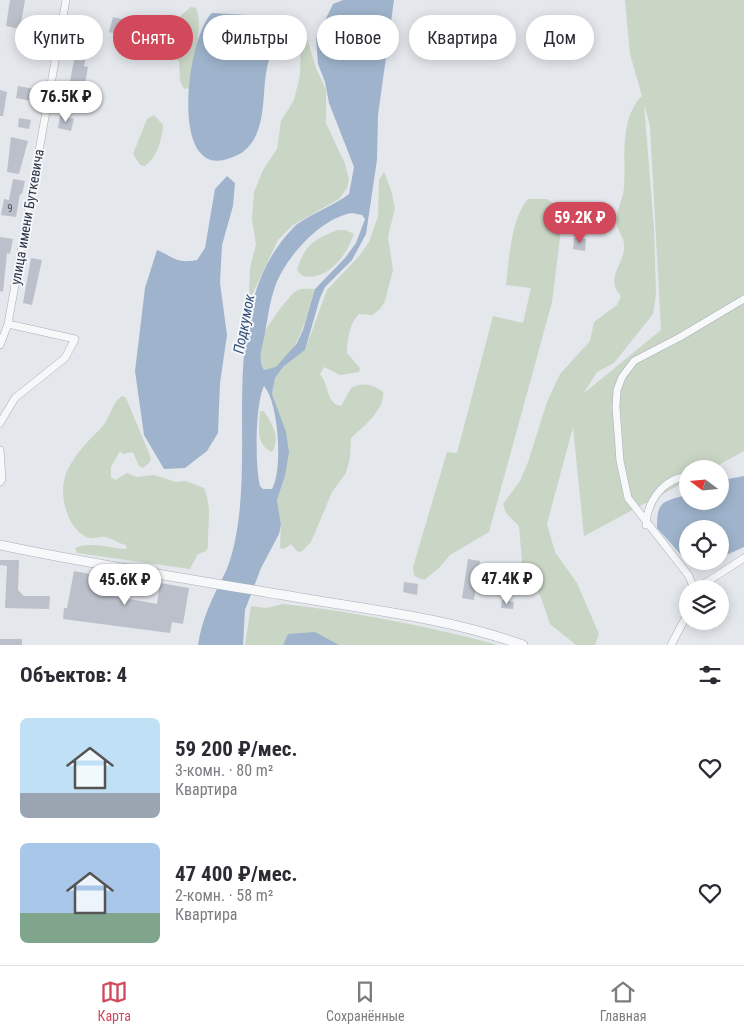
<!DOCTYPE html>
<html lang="ru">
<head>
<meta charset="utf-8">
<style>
  :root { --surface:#fff; --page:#f7f7f7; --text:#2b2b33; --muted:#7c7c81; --line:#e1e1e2; --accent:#d1495b }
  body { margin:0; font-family:"Roboto Condensed",sans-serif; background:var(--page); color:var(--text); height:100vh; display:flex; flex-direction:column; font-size:19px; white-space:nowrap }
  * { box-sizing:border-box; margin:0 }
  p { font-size:16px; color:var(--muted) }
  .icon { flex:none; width:28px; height:28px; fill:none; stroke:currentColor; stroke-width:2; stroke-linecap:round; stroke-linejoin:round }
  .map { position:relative; height:645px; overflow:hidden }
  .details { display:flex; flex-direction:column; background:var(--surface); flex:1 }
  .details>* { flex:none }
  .guide { position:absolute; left:15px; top:15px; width:715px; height:45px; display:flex; gap:10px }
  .needle { width:32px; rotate:286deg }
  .buttons { position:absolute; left:679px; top:460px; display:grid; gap:10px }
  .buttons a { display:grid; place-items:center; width:50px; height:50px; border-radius:50%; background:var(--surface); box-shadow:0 2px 12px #0003; font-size:25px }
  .price { position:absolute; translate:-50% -42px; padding:0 11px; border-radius:18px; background:#fff; color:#222; font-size:16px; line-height:32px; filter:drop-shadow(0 1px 2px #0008) }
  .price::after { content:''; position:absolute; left:50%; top:30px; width:15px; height:11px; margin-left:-8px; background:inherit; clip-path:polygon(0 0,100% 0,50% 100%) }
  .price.on { background:var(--accent); color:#fff }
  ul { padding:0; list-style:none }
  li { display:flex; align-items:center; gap:15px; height:125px; padding:0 20px }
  li span { display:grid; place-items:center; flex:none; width:140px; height:100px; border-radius:8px; color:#555 }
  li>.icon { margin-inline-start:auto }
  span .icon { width:60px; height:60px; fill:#fffc; stroke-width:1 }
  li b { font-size:21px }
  h2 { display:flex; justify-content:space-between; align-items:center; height:60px; padding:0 20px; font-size:21px }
  .pill { padding:0 18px; border-radius:22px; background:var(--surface); box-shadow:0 2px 12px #0003; font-size:18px; line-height:45px }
  .pill.on { background:var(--accent); color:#fff }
  .tab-bar { display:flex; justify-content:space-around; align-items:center; height:70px; border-top:1px solid var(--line); background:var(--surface); font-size:14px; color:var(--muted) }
  .tab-bar a { display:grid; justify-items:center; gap:2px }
  .tab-bar .on { color:var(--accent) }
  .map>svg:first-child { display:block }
  .green { fill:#c9d6c5; fill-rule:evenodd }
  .water { fill:#9fb4cc; fill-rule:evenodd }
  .building { fill:#bbc0ca }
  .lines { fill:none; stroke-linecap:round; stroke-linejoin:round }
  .minor-casing { stroke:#a9aeb7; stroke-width:8 }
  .tertiary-casing { stroke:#a9aeb7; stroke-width:10 }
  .minor { stroke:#f7f8fa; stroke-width:7 }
  .tertiary { stroke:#f7f8fa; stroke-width:9 }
  .labels { text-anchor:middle; stroke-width:4; stroke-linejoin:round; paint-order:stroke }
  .number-label { font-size:11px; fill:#4f5766 }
  .street-label { font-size:14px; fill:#2b3445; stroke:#f4f6f9 }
  .water-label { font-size:15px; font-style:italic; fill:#34527a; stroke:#f4f6f9 }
</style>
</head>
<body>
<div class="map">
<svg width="744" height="645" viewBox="0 0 744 645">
  <rect width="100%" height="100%" fill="#e4e7ec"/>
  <!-- green -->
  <path class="green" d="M625,0H744V451L711,469H688L687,481L584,536L573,427L547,524L555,552L577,583L599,634L595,645H576L550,624L540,595L522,562L519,526L506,513L503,504L520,481L528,462L547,402L560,374L590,341L594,322L617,305L621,296C603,278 627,262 624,243C623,237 618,231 617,225C615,212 623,200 624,188C626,159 619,118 642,96L630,54ZM644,104L650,126L661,330L583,394L597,372L614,363L653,314L656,295L654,229Z
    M191,7L196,8C204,22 193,70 189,88L184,89L180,81L179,61L175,59L167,60L164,56C166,36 174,19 191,7Z
    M305,32L316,68L326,90V123L345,164L349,179L347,188L339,199L293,225L278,240L252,295L249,298L250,268L256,245L252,219L254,192L263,170L277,149L281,121L294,100L300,75L301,40Z
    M154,115L163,125C162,140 157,157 145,166L140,165L133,154L147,119Z
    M384,172L391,190L395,208L388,237L393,270L385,301L380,309L372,315L359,314C350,322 347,341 347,353L360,368L359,372L340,375L324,367L320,374C329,384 326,404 341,406L351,388C363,382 373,384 383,392C385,410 363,427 351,438L350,458L346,473L332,492L311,542L301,552L297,551L291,544L284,549L280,548L281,525L277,500L285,476L272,394L275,378L283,367L305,350L327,290L360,255L369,242L378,216L379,180Z
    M528,199H547L555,204L561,230L552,302L489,532L450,555L439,568L424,580L414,576L413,567L447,452L457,453L493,316L523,323L531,288L506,285C509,260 511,218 528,199Z
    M337,230H346L354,234C347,254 332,276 309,277C303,277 299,274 297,269C306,244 313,240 337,230Z
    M315,289C309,310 293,373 264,370C258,361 261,342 265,332C267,326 291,293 296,291C301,288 309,289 315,289Z
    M122,396L126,398L151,458L150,462L143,468L139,466L133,452L123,454L120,451L111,467V477L115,480L127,473L136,477L154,475L176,482L186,481L204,488C213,510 207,524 208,547L206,551L198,554L190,569L77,553L75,548C89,541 111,548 126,549V545C120,544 111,538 105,537C99,536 93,540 86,537C65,526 57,489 68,469C76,453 89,440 102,427C110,418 112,402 122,396Z
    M260,411H264C272,424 281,437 272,452C255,444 259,427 260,411Z
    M97,573L122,577L108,583L106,594L101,598L94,581L88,575Z
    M283,604C356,612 427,626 498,645H245L251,606L266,608Z"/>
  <!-- water -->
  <path class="water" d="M343,0H394L378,115L377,160L366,234L352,260L325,287L320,298L305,350L283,367L275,378L272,394L286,432L289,452L285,476L277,500L281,525L279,534L261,568L245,610L243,645H198C202,617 214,595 226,571C232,557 236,538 238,523C252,429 219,303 294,227C304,217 335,205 349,194L354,167L329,103L325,82L318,64L316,39L333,4ZM352,213L362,215L365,219L356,243L345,258L315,289L303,330L297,343L276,367L264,370C257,359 263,345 265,333C268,316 270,300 276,284C287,256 321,218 352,213ZM264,386C279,403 283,470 272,489H263L260,486C255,465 255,405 264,386Z
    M212,13L282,17L286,23C284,36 274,44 270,57C260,84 269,121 250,145C243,154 234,157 224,160C168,172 189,33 212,13Z
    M227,176L235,183L233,206L222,245L220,283L227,335L220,383L218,433L207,451L185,468L164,469L144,435L135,371L145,288L157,250C174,257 176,264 197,260L205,248L215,189Z
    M744,476V547L720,558V529H688L687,558L683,557L657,528C657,501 662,502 686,495L688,501H720V486L728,479Z
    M315,632L339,645H283L288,634Z"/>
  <!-- building -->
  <path class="building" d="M10,0H25L20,29L6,26Z
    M113,17L129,21L125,36L109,32Z
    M80,29L97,32L95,45L89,44L84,66L88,67L86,78L82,94L79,93L76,107L63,105L64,97H67Z
    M18,86L34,89L32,101L16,98Z
    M0,90L7,92L3,116H0Z
    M60,116L74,119L71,131L58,128Z
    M19,118L31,120L29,129L18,127Z
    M11,137L28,141L19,174L7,172Z
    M13,179L25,181L22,194H20L16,217L1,215L4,199L9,200Z
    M0,237L13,239L10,254L7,253L3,292L0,291Z
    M574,238L586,239L585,251L573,249Z
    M31,258L42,260L32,305L23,303Z
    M468,559L480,561L474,600L462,598Z
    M0,560H19L18,590L24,596H50L49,609L5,608L7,566L0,565Z
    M74,571L100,576L97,593L157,604L160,583L189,588L183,624L172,622L170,633L63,619L64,608H67Z
    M404,582L418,584L417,595L403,592Z
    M502,600L514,602L513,609L501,608Z
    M0,639H22V645H0Z"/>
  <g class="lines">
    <!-- minor casing -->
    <g class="minor-casing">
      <path id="minor" d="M0,345L8,324L66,0
        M0,423L15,398L65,358L75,339L8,324
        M0,450L2,479L0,482
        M646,525C647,501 663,479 688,476
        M694,589L689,576L628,498L620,461L616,407L617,390L622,377L634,361L680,337L744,299
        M696,589L744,558
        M671,645L688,613"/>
    </g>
    <!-- tertiary casing -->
    <g class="tertiary-casing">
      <path id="tertiary" d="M0,545C103,567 209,582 313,600C383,611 456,621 523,645"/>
    </g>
    <!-- minor -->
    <use href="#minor" class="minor"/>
    <!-- tertiary -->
    <use href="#tertiary" class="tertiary"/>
  </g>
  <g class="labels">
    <!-- number labels -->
    <g class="number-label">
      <text x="10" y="212">9</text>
    </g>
    <!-- street labels -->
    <g class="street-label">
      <text transform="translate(27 217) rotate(-80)" y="5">улица имени Буткевича</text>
    </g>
    <!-- water labels -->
    <g class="water-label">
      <text transform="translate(244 324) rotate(-79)" y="5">Подкумок</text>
    </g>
  </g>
</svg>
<div class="buttons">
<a><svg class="needle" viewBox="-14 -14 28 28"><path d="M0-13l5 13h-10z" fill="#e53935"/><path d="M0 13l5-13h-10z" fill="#7c7c81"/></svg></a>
<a><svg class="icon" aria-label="locate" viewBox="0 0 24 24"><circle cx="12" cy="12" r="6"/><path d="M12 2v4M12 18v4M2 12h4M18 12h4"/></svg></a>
<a><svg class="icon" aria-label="layers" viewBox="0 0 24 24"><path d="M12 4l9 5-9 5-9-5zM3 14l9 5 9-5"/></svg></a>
</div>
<b class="price" style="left:66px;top:123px">76.5K ₽</b>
<b class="price on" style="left:580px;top:244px">59.2K ₽</b>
<b class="price" style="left:507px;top:605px">47.4K ₽</b>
<b class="price" style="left:125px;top:606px">45.6K ₽</b>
<div class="guide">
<a class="pill">Купить</a>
<a class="pill on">Снять</a>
<a class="pill">Фильтры</a>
<a class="pill">Новое</a>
<a class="pill">Квартира</a>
<a class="pill">Дом</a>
</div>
</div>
<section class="details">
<h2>Объектов: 4<svg class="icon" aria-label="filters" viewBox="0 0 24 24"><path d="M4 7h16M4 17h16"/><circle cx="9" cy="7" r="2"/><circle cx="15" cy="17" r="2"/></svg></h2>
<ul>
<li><span style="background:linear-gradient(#bfe0f5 75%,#9aa5b1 0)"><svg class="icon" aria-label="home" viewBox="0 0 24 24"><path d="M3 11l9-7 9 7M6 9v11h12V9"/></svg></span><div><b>59 200 ₽/мес.</b><p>3-комн. · 80 m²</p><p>Квартира</p></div><svg class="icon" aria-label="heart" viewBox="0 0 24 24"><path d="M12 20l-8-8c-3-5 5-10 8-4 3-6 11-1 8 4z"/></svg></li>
<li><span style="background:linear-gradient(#a9c7e8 70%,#7fa58c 0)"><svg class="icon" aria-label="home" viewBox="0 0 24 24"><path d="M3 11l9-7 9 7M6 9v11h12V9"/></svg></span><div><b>47 400 ₽/мес.</b><p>2-комн. · 58 m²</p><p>Квартира</p></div><svg class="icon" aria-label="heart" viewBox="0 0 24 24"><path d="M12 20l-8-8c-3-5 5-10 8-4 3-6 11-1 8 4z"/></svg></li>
</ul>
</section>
<nav class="tab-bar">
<a class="on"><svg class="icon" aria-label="map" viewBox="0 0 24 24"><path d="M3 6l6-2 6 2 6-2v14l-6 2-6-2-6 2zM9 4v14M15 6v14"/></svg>Карта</a>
<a><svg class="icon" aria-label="saved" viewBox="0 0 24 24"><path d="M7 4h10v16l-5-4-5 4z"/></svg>Сохранённые</a>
<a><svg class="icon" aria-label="home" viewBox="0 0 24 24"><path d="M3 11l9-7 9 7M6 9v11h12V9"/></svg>Главная</a>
</nav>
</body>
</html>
